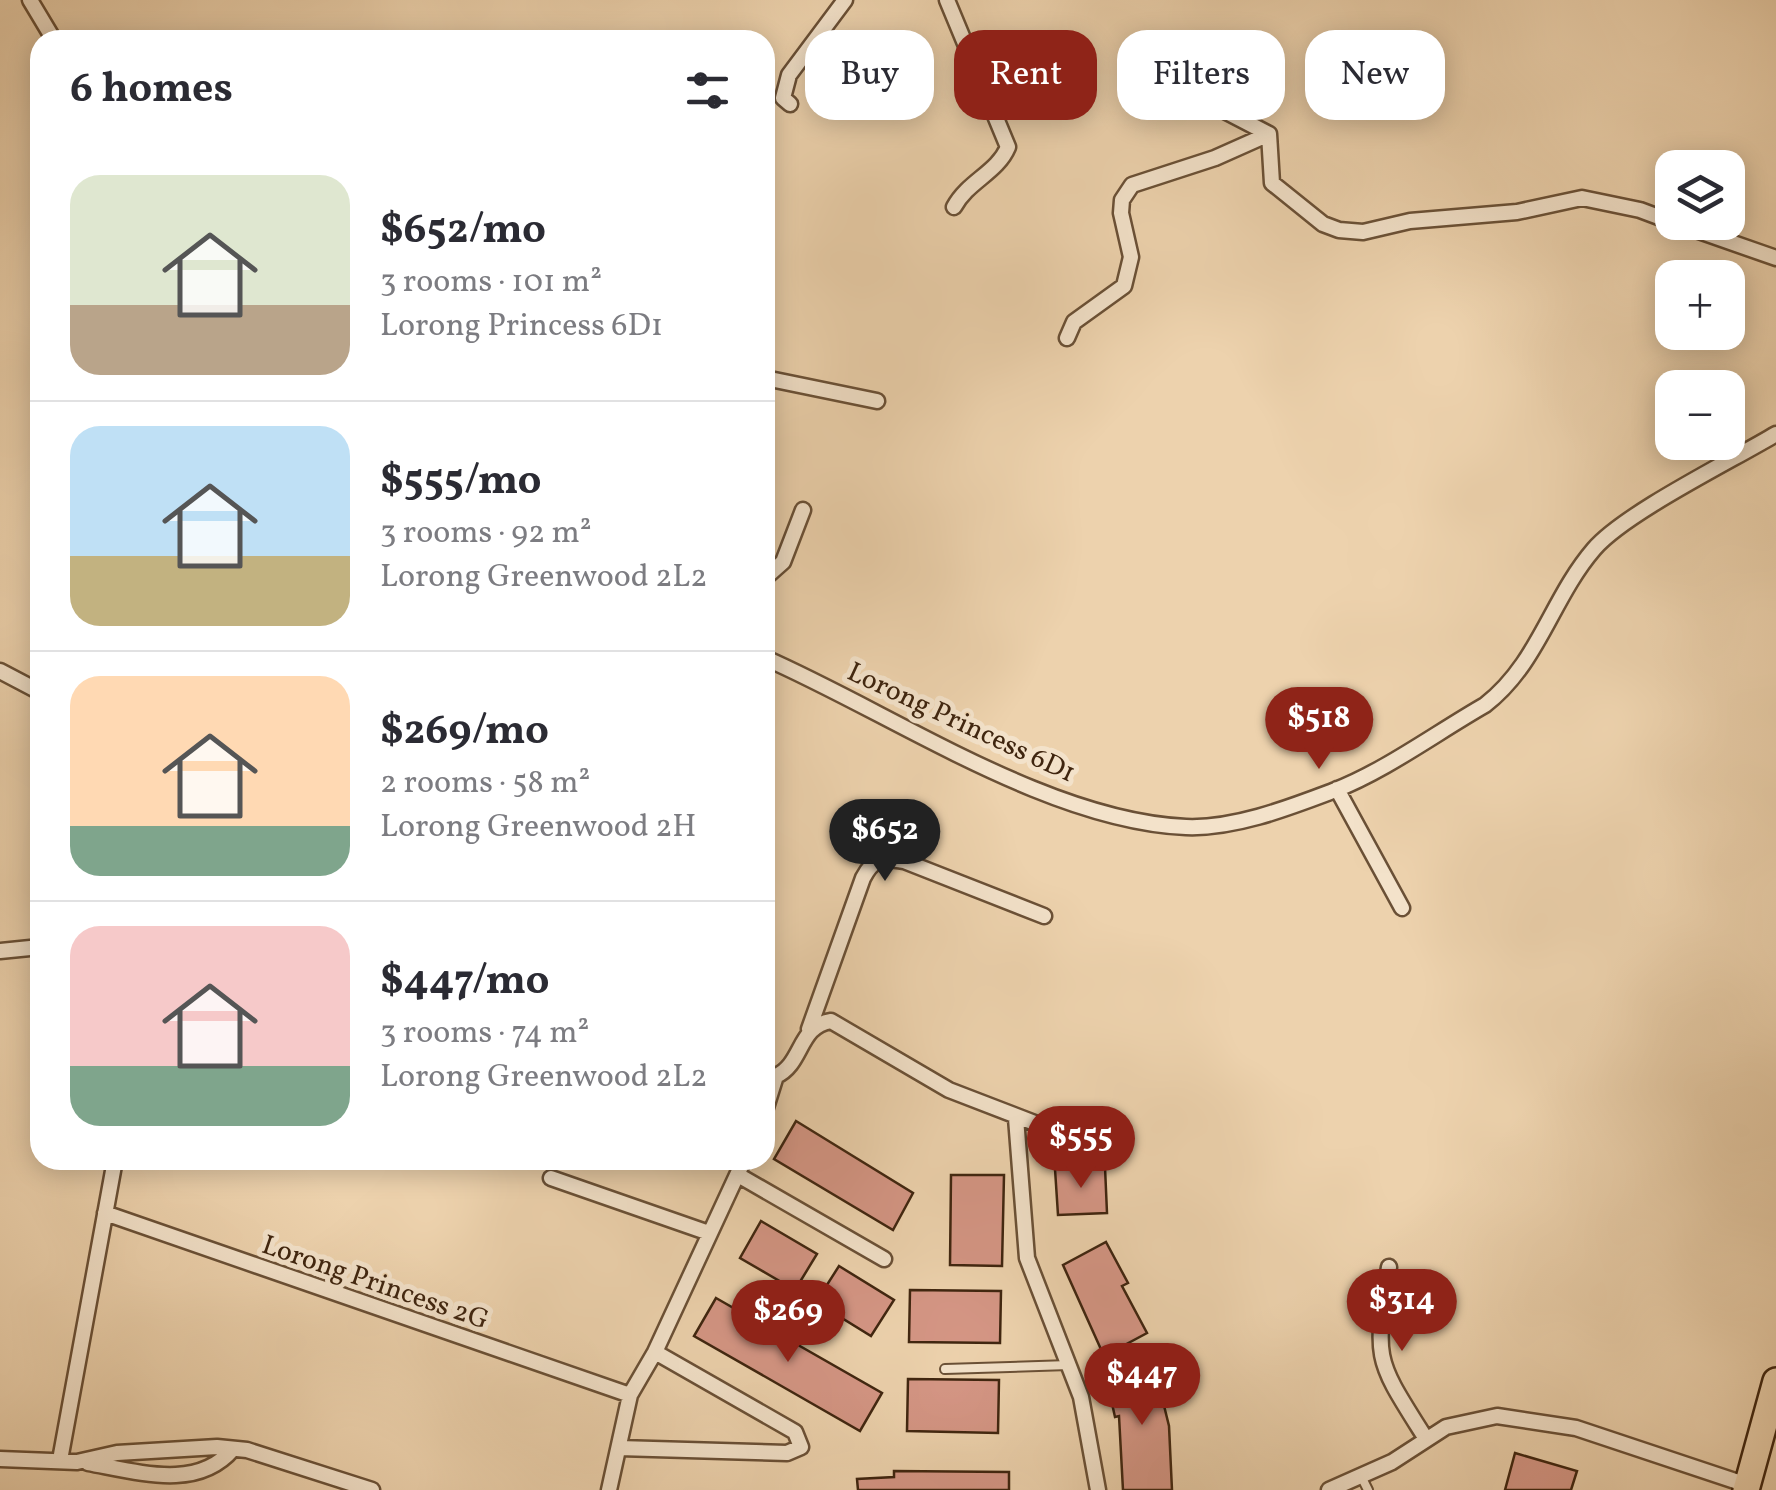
<!DOCTYPE html>
<html lang="en">
<head>
<meta charset="utf-8">
<style>
  :root { --surface:#fff; --page:#f2f2f3; --text:#2b2b33; --muted:#7c7c81; --line:#e1e1e2; --accent:#8f2418 }
  body { margin:0; font-family:Vollkorn,serif; background:var(--page); color:var(--text); height:100vh; display:flex; flex-direction:column; font-size:38px; white-space:nowrap }
  * { box-sizing:border-box; margin:0 }
  p { font-size:32px; color:var(--muted) }
  .icon { flex:none; width:55px; height:55px; fill:none; stroke:currentColor; stroke-width:2; stroke-linecap:round; stroke-linejoin:round }
  .map { position:relative; flex:1; overflow:hidden }
  .drawer { position:absolute; left:30px; top:30px; width:745px; height:1140px; display:flex; flex-direction:column; background:var(--surface); border-radius:30px; box-shadow:0 5px 25px #0003 }
  .drawer>* { flex:none }
  .top-card { position:absolute; left:805px; top:30px; width:820px; height:90px; display:flex; gap:20px }
  .buttons { position:absolute; left:1655px; top:150px; display:grid; gap:20px }
  .buttons a { display:grid; place-items:center; width:90px; height:90px; border-radius:20px; background:var(--surface); box-shadow:0 5px 25px #0003; font-size:50px }
  .price { position:absolute; translate:-50% -85px; padding:0 22px; border-radius:35px; background:var(--accent); color:#fff; font-size:32px; line-height:65px; filter:drop-shadow(0 2px 5px #0008) }
  .price::after { content:''; position:absolute; left:50%; top:60px; width:30px; height:22px; margin-left:-15px; background:inherit; clip-path:polygon(0 0,100% 0,50% 100%) }
  .price.current { background:#222; color:#fff }
  ul { padding:0; list-style:none }
  li { display:flex; align-items:center; gap:30px; height:250px; padding:0 40px }
  li+li { border-top:2px solid var(--line) }
  li span { display:grid; place-items:center; flex:none; width:280px; height:200px; border-radius:30px; color:#555 }
  li>.icon { margin-inline-start:auto }
  span .icon { width:120px; height:120px; fill:#fffc; stroke-width:1 }
  li b { font-size:42px }
  h2 { display:flex; justify-content:space-between; align-items:center; height:120px; padding:0 40px; font-size:42px }
  .chip { padding:0 35px; border-radius:30px; background:var(--surface); box-shadow:0 5px 25px #0003; font-size:35px; line-height:90px }
  .chip.current { background:var(--accent); color:#fff }
  .map>svg:first-child { display:block }
  .building { fill:#d59685; stroke:#3f250f; stroke-width:2.5 }
  .lines { fill:none; stroke-linecap:round; stroke-linejoin:round }
  .service-casing { stroke:#6a5036; stroke-width:12 }
  .minor-casing { stroke:#6a5036; stroke-width:19 }
  .trunk-casing { stroke:#3f250f; stroke-width:30 }
  .service { stroke:#f3e2ca; stroke-width:8 }
  .minor { stroke:#f3e2ca; stroke-width:14 }
  .trunk { stroke:#edd2ad; stroke-width:25 }
  .labels { text-anchor:middle; stroke-width:10; stroke-linejoin:round; paint-order:stroke }
  .street-label { font-size:28px; fill:#3f250f; stroke:#f3e2ca }
</style>
</head>
<body>
<div class="map">
<svg width="1776" height="1490" viewBox="0 0 1776 1490">
  <rect width="100%" height="100%" fill="#edd2ad"/>
  <filter id="stains"><feTurbulence type="fractalNoise" baseFrequency=".002" numOctaves="4"/><feColorMatrix values="0 0 0 0 .2 0 0 0 0 .09 0 0 0 0 .02 0 0 0 .5 -.17"/></filter>
  <radialGradient id="worn" r=".72"><stop offset=".6" stop-color="#630" stop-opacity="0"/><stop offset="1" stop-color="#630" stop-opacity=".3"/></radialGradient>
  <!-- building -->
  <path class="building" d="M796,1121L913,1193L893,1230L774,1159Z
    M1105,1167L1107,1213L1058,1215L1055,1169Z
    M951,1175H1004L1002,1266L950,1265Z
    M761,1221L817,1254L795,1290L740,1258Z
    M1106,1242L1128,1283L1122,1286L1147,1333L1104,1356L1063,1265Z
    M839,1266L894,1300L871,1336L816,1302Z
    M910,1290L1001,1291L1000,1343L909,1342Z
    M716,1298L882,1393L860,1431L694,1336Z
    M1153,1361L1169,1426L1172,1490H1123L1119,1416L1115,1417L1105,1372Z
    M908,1379L999,1380L998,1433L907,1431Z
    M1515,1453L1577,1471L1571,1490H1505Z
    M894,1471L1009,1472V1490H858L857,1479L894,1477Z"/>
  <g class="lines">
    <!-- service casing -->
    <g class="service-casing">
      <path id="service" d="M945,1369L1069,1365
        M1361,1476L1368,1490"/>
    </g>
    <!-- minor casing -->
    <g class="minor-casing">
      <path id="minor" d="M30,0L54,40
        M947,0L1008,147C997,173 968,181 954,207
        M1156,44L1187,66L1217,107L1269,134L1272,183L1323,224L1339,230L1363,232L1410,221L1517,212L1582,198L1640,210L1672,222
        M790,104L783,98L789,75L845,0
        M1673,222L1776,258
        M1067,338L1074,322L1124,286L1131,257L1121,213L1122,200L1132,185L1215,158L1269,134
        M765,378L877,401
        M765,578L783,562L803,510
        M765,658C891,713 1047,821 1186,827C1234,829 1288,808 1333,791C1385,771 1436,733 1485,705C1539,663 1551,599 1594,549C1625,513 1731,461 1776,434
        M0,671L40,692
        M1337,789L1402,908
        M0,951L40,947
        M809,1029L863,878C874,857 882,858 904,861L1044,916
        M776,1076C803,1064 798,1026 831,1021L949,1090L1102,1149
        M765,1111L776,1076
        M1016,1118L1027,1258L1081,1397L1098,1490
        M738,1175L884,1259
        M551,1178L709,1233
        M105,1213L630,1395
        M1389,1267C1374,1362 1375,1358 1426,1439
        M619,1448L787,1453L801,1447L795,1432L655,1352
        M0,1459L77,1462L117,1453L217,1447L247,1450L372,1490
        M60,1460L115,1160
        M88,1463C142,1473 198,1490 233,1449
        M609,1490L630,1395L655,1352L744,1160
        M1329,1490L1392,1462L1446,1427L1497,1416L1576,1428L1747,1485"/>
    </g>
    <!-- trunk casing -->
    <g class="trunk-casing">
      <path id="trunk" d="M1746,1490L1776,1381"/>
    </g>
    <!-- service -->
    <use href="#service" class="service"/>
    <!-- minor -->
    <use href="#minor" class="minor"/>
    <!-- trunk -->
    <use href="#trunk" class="trunk"/>
  </g>
  <g class="labels">
    <!-- street labels -->
    <g class="street-label">
      <text transform="translate(962 721) rotate(25)" y="10">Lorong Princess 6D1</text>
      <text transform="translate(376 1281) rotate(19)" y="10">Lorong Princess 2G</text>
    </g>
  </g>
  <rect width="100%" height="100%" filter="url(#stains)"/>
  <rect width="100%" height="100%" fill="url(#worn)"/>
</svg>
<div class="buttons">
<a><svg class="icon" aria-label="layers" viewBox="0 0 24 24"><path d="M12 4l9 5-9 5-9-5zM3 14l9 5 9-5"/></svg></a>
<a>+</a>
<a>−</a>
</div>
<b class="price" style="left:1319px;top:772px">$518</b>
<b class="price current" style="left:885px;top:884px">$652</b>
<b class="price" style="left:1081px;top:1191px">$555</b>
<b class="price" style="left:1402px;top:1354px">$314</b>
<b class="price" style="left:788px;top:1365px">$269</b>
<b class="price" style="left:1142px;top:1428px">$447</b>
<div class="top-card">
<a class="chip">Buy</a>
<a class="chip current">Rent</a>
<a class="chip">Filters</a>
<a class="chip">New</a>
</div>
<section class="drawer">
<h2>6 homes<svg class="icon" aria-label="filters" viewBox="0 0 24 24"><path d="M4 7h16M4 17h16"/><circle cx="9" cy="7" r="2"/><circle cx="15" cy="17" r="2"/></svg></h2>
<ul>
<li><span style="background:linear-gradient(#dfe7d0 65%,#b9a48a 0)"><svg class="icon" aria-label="home" viewBox="0 0 24 24"><path d="M3 11l9-7 9 7M6 9v11h12V9"/></svg></span><div><b>$652/mo</b><p>3 rooms · 101 m²</p><p>Lorong Princess 6D1</p></div></li>
<li><span style="background:linear-gradient(#bfe0f5 65%,#c2b280 0)"><svg class="icon" aria-label="home" viewBox="0 0 24 24"><path d="M3 11l9-7 9 7M6 9v11h12V9"/></svg></span><div><b>$555/mo</b><p>3 rooms · 92 m²</p><p>Lorong Greenwood 2L2</p></div></li>
<li><span style="background:linear-gradient(#ffd9b3 75%,#7fa58c 0)"><svg class="icon" aria-label="home" viewBox="0 0 24 24"><path d="M3 11l9-7 9 7M6 9v11h12V9"/></svg></span><div><b>$269/mo</b><p>2 rooms · 58 m²</p><p>Lorong Greenwood 2H</p></div></li>
<li><span style="background:linear-gradient(#f6c9c9 70%,#7fa58c 0)"><svg class="icon" aria-label="home" viewBox="0 0 24 24"><path d="M3 11l9-7 9 7M6 9v11h12V9"/></svg></span><div><b>$447/mo</b><p>3 rooms · 74 m²</p><p>Lorong Greenwood 2L2</p></div></li>
</ul>
</section>
</div>
</body>
</html>
